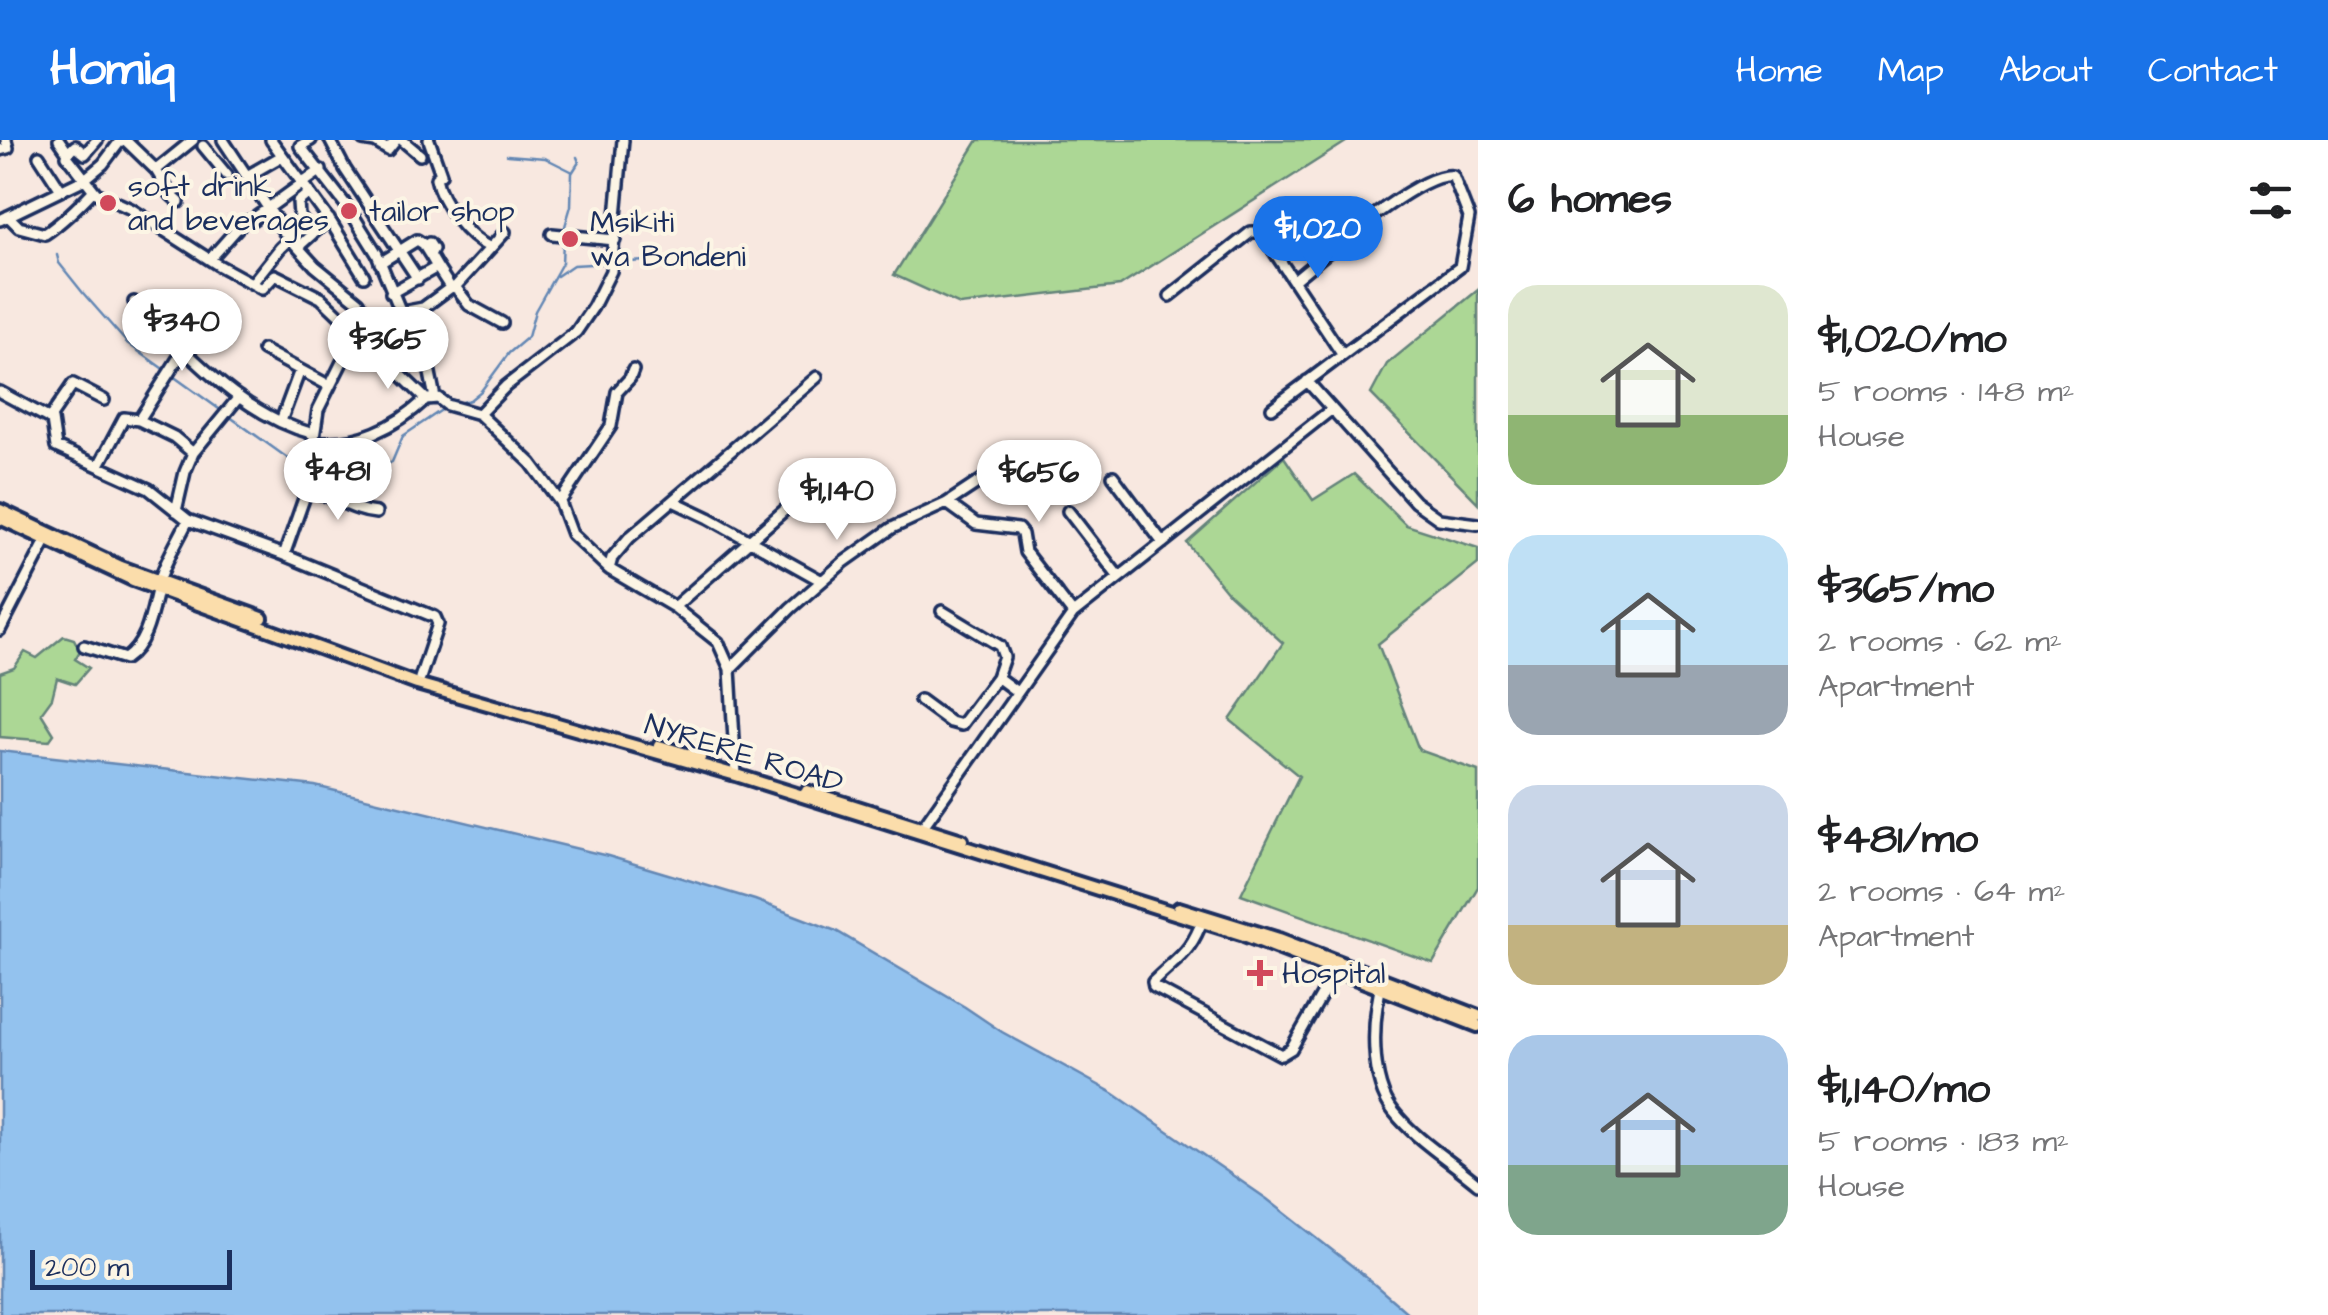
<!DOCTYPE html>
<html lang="en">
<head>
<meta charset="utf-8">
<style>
  :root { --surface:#fff; --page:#f6f6f6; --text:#202124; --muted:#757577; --accent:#1a73e8 }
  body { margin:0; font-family:"Architects Daughter",sans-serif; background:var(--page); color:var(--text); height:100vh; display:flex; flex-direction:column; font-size:38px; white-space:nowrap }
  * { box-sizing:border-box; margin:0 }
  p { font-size:32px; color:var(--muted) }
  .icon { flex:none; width:55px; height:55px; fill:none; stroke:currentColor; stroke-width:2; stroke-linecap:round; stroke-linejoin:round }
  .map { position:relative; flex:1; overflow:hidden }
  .sheet { display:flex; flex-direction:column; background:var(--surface); width:850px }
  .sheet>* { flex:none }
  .scale { position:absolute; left:30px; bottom:25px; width:202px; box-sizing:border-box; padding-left:10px; border:5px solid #1b2f5e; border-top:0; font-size:28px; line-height:35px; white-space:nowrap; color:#1b2f5e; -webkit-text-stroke:8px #fcf5e5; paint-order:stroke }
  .price { position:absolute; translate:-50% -85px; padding:0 22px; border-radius:35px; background:#fff; color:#222; font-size:32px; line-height:65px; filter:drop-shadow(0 2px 5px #0008) }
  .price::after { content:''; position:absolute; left:50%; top:60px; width:30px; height:22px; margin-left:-15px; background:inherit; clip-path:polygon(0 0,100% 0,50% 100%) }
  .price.active { background:var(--accent); color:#fff }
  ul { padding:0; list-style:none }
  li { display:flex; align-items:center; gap:30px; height:250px; padding:0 30px }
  li span { display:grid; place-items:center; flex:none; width:280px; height:200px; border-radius:30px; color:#555 }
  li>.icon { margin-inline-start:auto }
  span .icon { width:120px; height:120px; fill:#fffc; stroke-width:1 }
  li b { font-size:42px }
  h2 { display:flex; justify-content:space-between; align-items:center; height:120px; padding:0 30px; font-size:42px }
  header { display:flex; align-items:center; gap:60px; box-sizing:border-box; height:140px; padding:0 50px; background:var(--accent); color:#fff }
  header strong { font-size:48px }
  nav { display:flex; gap:55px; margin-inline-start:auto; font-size:35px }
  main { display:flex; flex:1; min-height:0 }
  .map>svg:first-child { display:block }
  .green { fill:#acd795; stroke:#64837a; stroke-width:2.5 }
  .water { fill:#93c2ee; stroke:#6387b4; stroke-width:2.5 }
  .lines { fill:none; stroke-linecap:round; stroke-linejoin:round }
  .stream { stroke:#6387b4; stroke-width:2.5 }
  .minor-casing { stroke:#1b2f5e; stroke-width:16 }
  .major-casing { stroke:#1b2f5e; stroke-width:18 }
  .minor { stroke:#fcf5e5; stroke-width:9 }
  .major { stroke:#fbddab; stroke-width:10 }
  .poi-dot { fill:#d1495b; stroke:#fcf5e5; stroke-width:4 }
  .labels { text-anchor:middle; stroke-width:8; stroke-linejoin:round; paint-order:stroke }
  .poi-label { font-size:30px; fill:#1b2f5e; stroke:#fcf5e5; text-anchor:start }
  .street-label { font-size:30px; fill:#1b2f5e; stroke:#fcf5e5 }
</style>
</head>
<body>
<header>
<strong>Homiq</strong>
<nav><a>Home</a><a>Map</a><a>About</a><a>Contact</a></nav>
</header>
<main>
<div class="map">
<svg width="1478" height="1175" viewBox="0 0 1478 1175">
  <rect width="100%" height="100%" fill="#f8e8e0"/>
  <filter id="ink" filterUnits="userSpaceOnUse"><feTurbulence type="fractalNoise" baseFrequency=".01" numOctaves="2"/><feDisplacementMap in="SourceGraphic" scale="20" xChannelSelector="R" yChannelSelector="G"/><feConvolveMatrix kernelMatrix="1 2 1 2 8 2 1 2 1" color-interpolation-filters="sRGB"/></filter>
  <g filter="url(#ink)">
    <!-- green -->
    <path class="green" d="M978,0H1349L1120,146L960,165L894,135Z
      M1478,150V363L1371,254L1387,224Z
      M1284,317L1313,360L1354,334L1406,385L1478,408V424L1378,504L1419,610L1478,631V747L1433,823L1241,754L1299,636L1230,580L1283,503L1229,454L1187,403Z
      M64,496L74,499L80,511L75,519L89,528L75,544L57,538L52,558L41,573L54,594L49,601L0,597V533L14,528L25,512L37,518Z"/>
    <!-- water -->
    <path class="water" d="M0,611L315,646L608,716L755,760L836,791L965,867L1002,892L1113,953L1267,1059L1360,1132L1410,1175H0Z"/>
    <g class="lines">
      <!-- stream -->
      <path class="stream" d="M507,15L545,18L571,31
        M563,93L571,66L572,33L579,22L577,17
        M57,115L59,123L83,153L127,203L293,322L317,329H378L392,322L403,296L443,269
        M557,136L573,125L647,121
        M455,264L470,260L481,251L509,213L528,197L535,171L562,123L563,100"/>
      <!-- minor casing -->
      <g class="minor-casing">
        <path id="minor" d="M59,0L68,13L67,16L96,53L131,69L218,125L262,149L275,135L321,158L426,259L438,258L447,265L479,274L531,323L560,362L572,394L609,429L674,467L718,502L730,529L736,635
          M125,0L156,30L171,55L179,62
          M223,0L284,92L315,126L359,162L371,185L359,196
          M271,0L332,84L364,136
          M311,0L300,6L349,69L377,114L407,187L428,223L435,258
          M330,0L345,29L418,139
          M363,0L375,2L388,10L396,0
          M402,0L420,15
          M429,0L441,34L436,38C441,63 467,97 489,107
          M203,6L227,35
          M0,10L8,8L6,0
          M68,13L75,6L85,14L97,0
          M39,16L61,50
          M156,30L193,0
          M247,36L282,16
          M8,76L19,87L45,94C64,81 77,68 93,51
          M0,80L85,39L103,24L121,0
          M552,94L615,100
          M298,107L329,79
          M430,115L425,107L429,103L433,109L430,115L437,127
          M210,119L243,82L252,80L321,30
          M380,123L417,100L425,105
          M253,142L280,108L305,84L299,76L298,62L309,53
          M455,147L505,92
          M391,153L437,127L450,147L456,148L469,165L502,183
          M1170,156L1251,92H1261L1342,214
          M134,162C188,212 240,275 314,294
          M402,172L423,168L450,148
          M184,209L139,280L174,297L193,313
          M263,210L330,246
          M1307,241L1415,362L1439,379L1478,384
          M0,252L52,280L56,307L149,349L188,380L284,415L435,477L438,484L420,538
          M1272,268L1460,127L1469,77L1453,36C1420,30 1323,117 1294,140
          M479,274L506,246L576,192L593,167L611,131L623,0
          M49,279L73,244L104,260
          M281,281L300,230
          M314,301C356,307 396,287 426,259
          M99,325L124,278L139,280
          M1113,336L1163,403
          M307,350C333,354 350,371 376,373
          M673,361L709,378L822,441
          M560,362L611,286L617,252L630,238L633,230
          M947,363L976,384L1018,389L1022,394L1025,412L1073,474
          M176,371L185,332L193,313L239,257
          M1068,371L1118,436
          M284,415L306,353L318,270L344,218L361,198
          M609,429L612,418L629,398L817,237
          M674,467L820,339
          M942,471L1000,506L1004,517L997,537L1017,552
          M0,490L49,395
          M84,506L125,519C150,502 152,466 160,439C166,419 179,399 188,380
          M730,529L791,468L844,422L892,388L947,363L988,336
          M920,560L950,582L961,585L997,537
          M922,688L1073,474L1332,269
          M1204,776C1190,815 1179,816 1153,842L1154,847L1281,915L1291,909L1336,830
          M1382,842C1372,879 1369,941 1394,972C1416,1000 1451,1021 1478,1044"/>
      </g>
      <!-- major casing -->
      <g class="major-casing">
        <path id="major" d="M0,370L121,427L262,478
          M0,378L133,440L417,544L736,635L1244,795L1478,886
          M659,606L700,618
          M807,651L962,700
          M1179,768L1279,799L1478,876"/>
      </g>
      <!-- minor -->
      <use href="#minor" class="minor"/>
      <!-- major -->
      <use href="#major" class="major"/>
    </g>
  </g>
  <!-- markers -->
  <g class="poi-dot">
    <circle cx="108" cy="63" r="10"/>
    <circle cx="349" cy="71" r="10"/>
    <circle cx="570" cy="99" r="10"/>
    <path d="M1255 818h10v10h10v10h-10v10h-10v-10h-10v-10h10z"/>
  </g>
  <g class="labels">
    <!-- poi labels -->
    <g class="poi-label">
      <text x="128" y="56">soft drink<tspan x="128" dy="34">and beverages</tspan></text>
      <text x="369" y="81">tailor shop</text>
      <text x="590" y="92">Msikiti<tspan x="590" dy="34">wa Bondeni</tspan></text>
      <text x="1282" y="843">Hospital</text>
    </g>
    <!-- street labels -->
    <g class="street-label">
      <text transform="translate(744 613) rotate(17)" y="10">NYRERE ROAD</text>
    </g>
  </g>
</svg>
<div class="scale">200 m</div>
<b class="price active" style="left:1318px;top:141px">$1,020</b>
<b class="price" style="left:182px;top:234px">$340</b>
<b class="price" style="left:388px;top:252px">$365</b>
<b class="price" style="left:338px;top:383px">$481</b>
<b class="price" style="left:1039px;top:385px">$656</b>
<b class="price" style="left:837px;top:403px">$1,140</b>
</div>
<section class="sheet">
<h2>6 homes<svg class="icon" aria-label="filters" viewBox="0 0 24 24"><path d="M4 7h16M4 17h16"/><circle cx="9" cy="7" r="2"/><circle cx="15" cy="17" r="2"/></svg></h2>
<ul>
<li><span style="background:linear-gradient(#dfe7d0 65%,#8fb573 0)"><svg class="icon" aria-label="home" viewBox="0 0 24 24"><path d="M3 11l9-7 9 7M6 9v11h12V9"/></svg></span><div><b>$1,020/mo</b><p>5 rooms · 148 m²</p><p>House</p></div></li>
<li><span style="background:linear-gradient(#bfe0f5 65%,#9aa5b1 0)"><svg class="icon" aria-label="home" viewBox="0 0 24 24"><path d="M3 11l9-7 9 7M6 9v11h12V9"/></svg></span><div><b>$365/mo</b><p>2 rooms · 62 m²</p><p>Apartment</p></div></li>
<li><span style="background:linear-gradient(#c9d6e8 70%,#c2b280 0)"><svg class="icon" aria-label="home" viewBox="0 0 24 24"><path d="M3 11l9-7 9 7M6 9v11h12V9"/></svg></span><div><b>$481/mo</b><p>2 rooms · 64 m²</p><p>Apartment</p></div></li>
<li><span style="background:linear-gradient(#a9c7e8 65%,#7fa58c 0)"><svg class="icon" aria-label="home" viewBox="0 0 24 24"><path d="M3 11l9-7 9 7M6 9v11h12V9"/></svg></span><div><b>$1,140/mo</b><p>5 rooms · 183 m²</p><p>House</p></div></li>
</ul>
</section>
</main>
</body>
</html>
